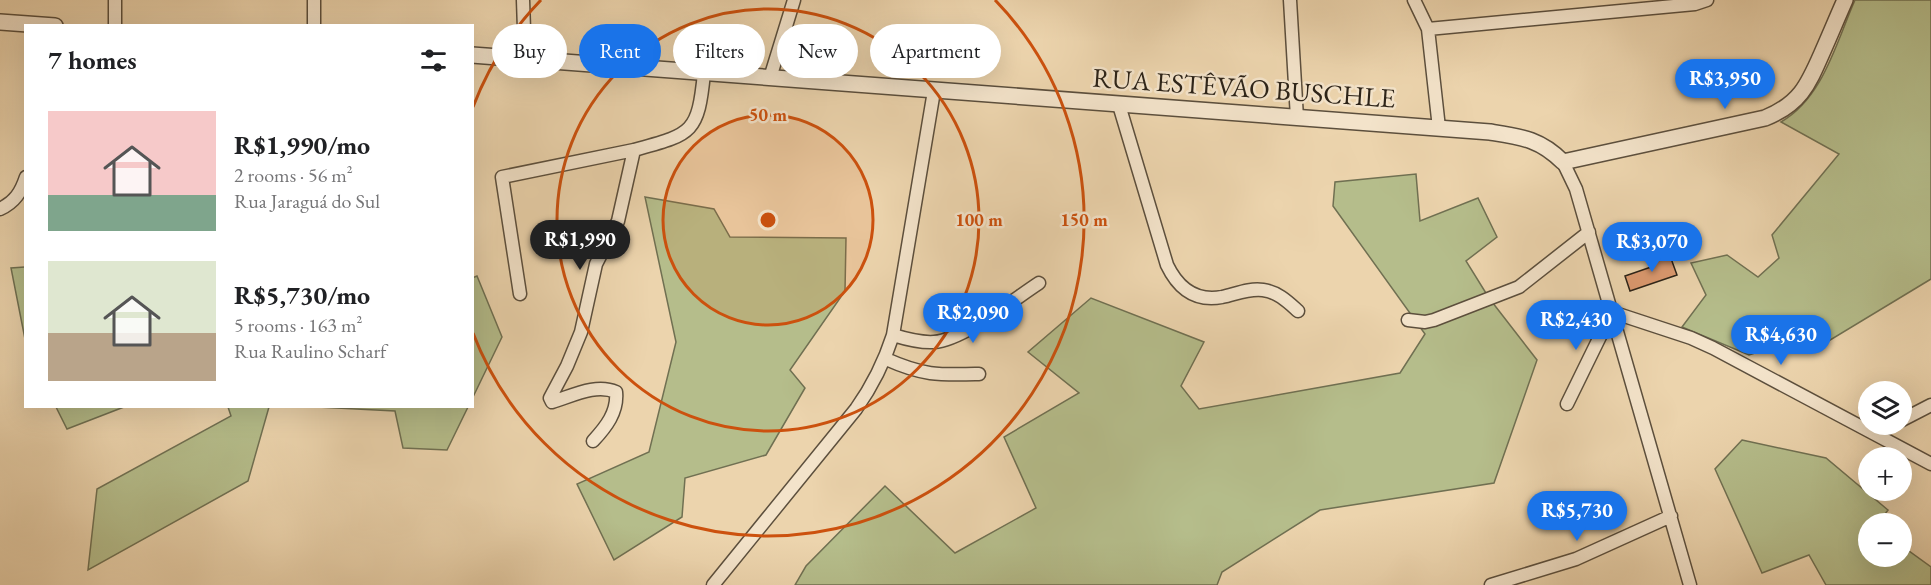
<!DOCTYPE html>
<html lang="en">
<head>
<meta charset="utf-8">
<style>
  :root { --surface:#fff; --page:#f2f2f2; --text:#202124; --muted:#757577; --accent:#1a73e8 }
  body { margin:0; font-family:"EB Garamond",serif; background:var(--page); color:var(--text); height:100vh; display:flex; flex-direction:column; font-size:22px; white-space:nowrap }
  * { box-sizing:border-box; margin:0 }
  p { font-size:20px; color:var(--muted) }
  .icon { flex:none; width:33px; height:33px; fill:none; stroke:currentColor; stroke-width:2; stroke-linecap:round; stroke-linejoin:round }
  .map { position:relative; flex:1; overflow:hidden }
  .details { position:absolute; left:24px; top:24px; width:450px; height:384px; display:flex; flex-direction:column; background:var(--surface); border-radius:0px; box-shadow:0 6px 24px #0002 }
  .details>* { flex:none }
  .guide { position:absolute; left:492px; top:24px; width:570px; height:54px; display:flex; gap:12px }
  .tools { position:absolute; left:1858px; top:381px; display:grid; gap:12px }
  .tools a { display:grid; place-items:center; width:54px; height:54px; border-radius:50%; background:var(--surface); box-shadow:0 6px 24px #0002; font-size:30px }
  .price { position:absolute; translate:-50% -51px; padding:0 14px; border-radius:21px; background:var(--accent); color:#fff; font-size:20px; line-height:39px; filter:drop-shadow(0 2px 3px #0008) }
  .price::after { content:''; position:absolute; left:50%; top:36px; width:18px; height:14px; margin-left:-9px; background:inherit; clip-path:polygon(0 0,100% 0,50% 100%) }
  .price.selected { background:#222; color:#fff }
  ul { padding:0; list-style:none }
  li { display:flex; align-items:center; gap:18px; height:150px; padding:0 24px }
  li span { display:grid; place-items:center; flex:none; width:168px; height:120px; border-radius:0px; color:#555 }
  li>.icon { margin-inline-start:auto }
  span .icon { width:72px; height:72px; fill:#fffc; stroke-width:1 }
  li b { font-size:26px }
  h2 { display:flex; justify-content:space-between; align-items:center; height:72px; padding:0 24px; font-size:26px }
  .chip { padding:0 21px; border-radius:27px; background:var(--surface); box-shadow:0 6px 24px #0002; font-size:21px; line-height:54px }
  .chip.selected { background:var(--accent); color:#fff }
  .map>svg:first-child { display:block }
  .green { fill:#b5bd8b; stroke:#707052; stroke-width:1.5 }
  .building { fill:#db996f; stroke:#2c2318; stroke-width:1.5 }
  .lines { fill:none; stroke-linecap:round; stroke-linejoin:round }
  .minor-casing { stroke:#5c4f3d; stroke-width:15 }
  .tertiary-casing { stroke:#5c4f3d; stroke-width:18 }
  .minor { stroke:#f3e3ca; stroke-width:12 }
  .tertiary { stroke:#f3e3ca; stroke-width:15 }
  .ring { fill:none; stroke:#cc510e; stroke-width:3 }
  .labels { text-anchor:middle; stroke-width:5; stroke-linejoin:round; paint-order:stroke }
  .street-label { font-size:27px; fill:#2c2318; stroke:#f3e3ca }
  .centre { fill:#cc510e; stroke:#f3e3ca; stroke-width:3 }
  .ring-label { font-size:18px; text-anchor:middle; font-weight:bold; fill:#cc510e; stroke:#f3e3ca; stroke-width:5; stroke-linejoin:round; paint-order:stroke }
</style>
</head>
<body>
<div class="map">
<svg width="1931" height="585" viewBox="0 0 1931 585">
  <rect width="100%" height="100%" fill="#ecd4ad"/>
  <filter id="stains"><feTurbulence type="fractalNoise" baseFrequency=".00333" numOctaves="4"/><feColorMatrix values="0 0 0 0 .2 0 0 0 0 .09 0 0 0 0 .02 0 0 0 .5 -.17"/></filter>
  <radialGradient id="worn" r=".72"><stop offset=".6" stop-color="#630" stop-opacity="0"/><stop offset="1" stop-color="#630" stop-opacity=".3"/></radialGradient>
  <!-- green -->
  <path class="green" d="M1855,0H1931V279L1817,348L1780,345L1749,355L1682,327L1706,295L1691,263L1727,255L1758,277L1779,258L1772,235L1839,154L1781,122C1823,98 1836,43 1855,0Z
    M1416,174L1420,221L1478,198L1497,237L1466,261L1489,298L1537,360L1494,483L1320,510L1222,572L1217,585H795L806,566L885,486L955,553L1036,508L1004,437L1079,393L1028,352L1091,298L1204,342L1181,386L1199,409L1400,373L1425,334L1333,206L1335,182Z
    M645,197L714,209L730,237L846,238L845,291L790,370L805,388L766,455L685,478L682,517L614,560L577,484L649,452L676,342Z
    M25,267H26L25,339L11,268Z
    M477,276L502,337L473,397L472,278Z
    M56,407H124L67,429Z
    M228,407H269L248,481L88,570L97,489L231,416Z
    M317,407H468L447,450L403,448L395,411Z
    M1742,440L1826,458L1888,510L1878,523L1869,524V556H1902V546L1931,567V585H1826L1809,555L1762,573L1715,469Z"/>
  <!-- building -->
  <path class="building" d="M1669,253L1677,275L1630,291L1625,276L1654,266L1652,259Z"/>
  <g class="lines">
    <!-- minor casing -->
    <g class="minor-casing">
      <path id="minor" d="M115,0V26
        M314,0V26
        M523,0L525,59
        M1290,0L1297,118
        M1414,0L1428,29L1439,128
        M1428,29L1695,4L1707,0
        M770,78L794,0
        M1119,105L1167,265C1178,288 1195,302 1222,297C1236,294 1249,288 1263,290C1278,292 1288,302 1298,311
        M1563,162L1576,189L1690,585
        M0,209C15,202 21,192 26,177
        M520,294L502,177L634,150
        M1408,320L1425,322L1434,320L1519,287L1589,232
        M893,335C906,339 920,343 934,342C963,340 1013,300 1039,283
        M886,359C924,376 939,375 979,374
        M1567,404L1612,312L1691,338L1713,348L1931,464
        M1902,420L1931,405
        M1876,434L1894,424
        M593,441C606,427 618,412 616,392C596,383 572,396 552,402L550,398L567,366L581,332L596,264L618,221L634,150C692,134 698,134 704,73
        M713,585L856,409C873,385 884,363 893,335L934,91
        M1491,585L1576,559L1671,516"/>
    </g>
    <!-- tertiary casing -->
    <g class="tertiary-casing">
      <path id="tertiary" d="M0,22L55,26
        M472,55L1490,132C1522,137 1540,139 1563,162L1765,118C1800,104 1808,85 1822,53C1830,35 1837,18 1845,0"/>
    </g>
    <!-- minor -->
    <use href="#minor" class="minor"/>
    <!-- tertiary -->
    <use href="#tertiary" class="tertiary"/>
  </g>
  <!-- distance rings -->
  <circle cx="768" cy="220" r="105" fill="#cc510e" fill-opacity=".12"/>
  <g class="ring">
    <circle cx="768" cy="220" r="105"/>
    <circle cx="768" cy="220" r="211"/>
    <path d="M473 107A316 316 0 0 1 541 0M995 0A316 316 0 1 1 473 333"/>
  </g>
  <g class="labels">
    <!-- street labels -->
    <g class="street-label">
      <text transform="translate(1244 88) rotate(4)" y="9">RUA ESTÊVÃO BUSCHLE</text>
    </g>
  </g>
  <circle cx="768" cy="220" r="9" class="centre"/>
  <g class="ring-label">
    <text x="768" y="121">50 m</text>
    <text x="979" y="226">100 m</text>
    <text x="1084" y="226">150 m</text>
  </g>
  <rect width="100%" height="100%" filter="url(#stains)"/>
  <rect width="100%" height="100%" fill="url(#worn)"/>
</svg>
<div class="tools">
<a><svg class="icon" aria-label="layers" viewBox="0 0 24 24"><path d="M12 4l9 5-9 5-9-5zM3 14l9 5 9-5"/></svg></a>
<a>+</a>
<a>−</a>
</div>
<b class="price" style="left:1725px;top:110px">R$3,950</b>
<b class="price selected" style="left:580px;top:271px">R$1,990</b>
<b class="price" style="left:1652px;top:273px">R$3,070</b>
<b class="price" style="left:973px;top:344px">R$2,090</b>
<b class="price" style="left:1576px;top:351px">R$2,430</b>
<b class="price" style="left:1781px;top:366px">R$4,630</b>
<b class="price" style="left:1577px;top:542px">R$5,730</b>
<div class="guide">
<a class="chip">Buy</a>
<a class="chip selected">Rent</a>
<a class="chip">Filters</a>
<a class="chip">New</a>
<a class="chip">Apartment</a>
</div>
<section class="details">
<h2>7 homes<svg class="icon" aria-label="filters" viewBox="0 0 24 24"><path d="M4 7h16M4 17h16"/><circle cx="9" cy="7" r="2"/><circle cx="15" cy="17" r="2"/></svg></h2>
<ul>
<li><span style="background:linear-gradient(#f6c9c9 70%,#7fa58c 0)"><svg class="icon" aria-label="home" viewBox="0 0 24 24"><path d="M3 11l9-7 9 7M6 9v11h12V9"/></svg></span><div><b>R$1,990/mo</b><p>2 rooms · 56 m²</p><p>Rua Jaraguá do Sul</p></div></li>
<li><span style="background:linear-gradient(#dfe7d0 60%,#b9a48a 0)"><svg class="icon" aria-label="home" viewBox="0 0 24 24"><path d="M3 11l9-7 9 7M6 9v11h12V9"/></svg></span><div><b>R$5,730/mo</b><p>5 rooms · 163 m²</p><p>Rua Raulino Scharf</p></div></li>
</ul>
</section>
</div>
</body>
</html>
